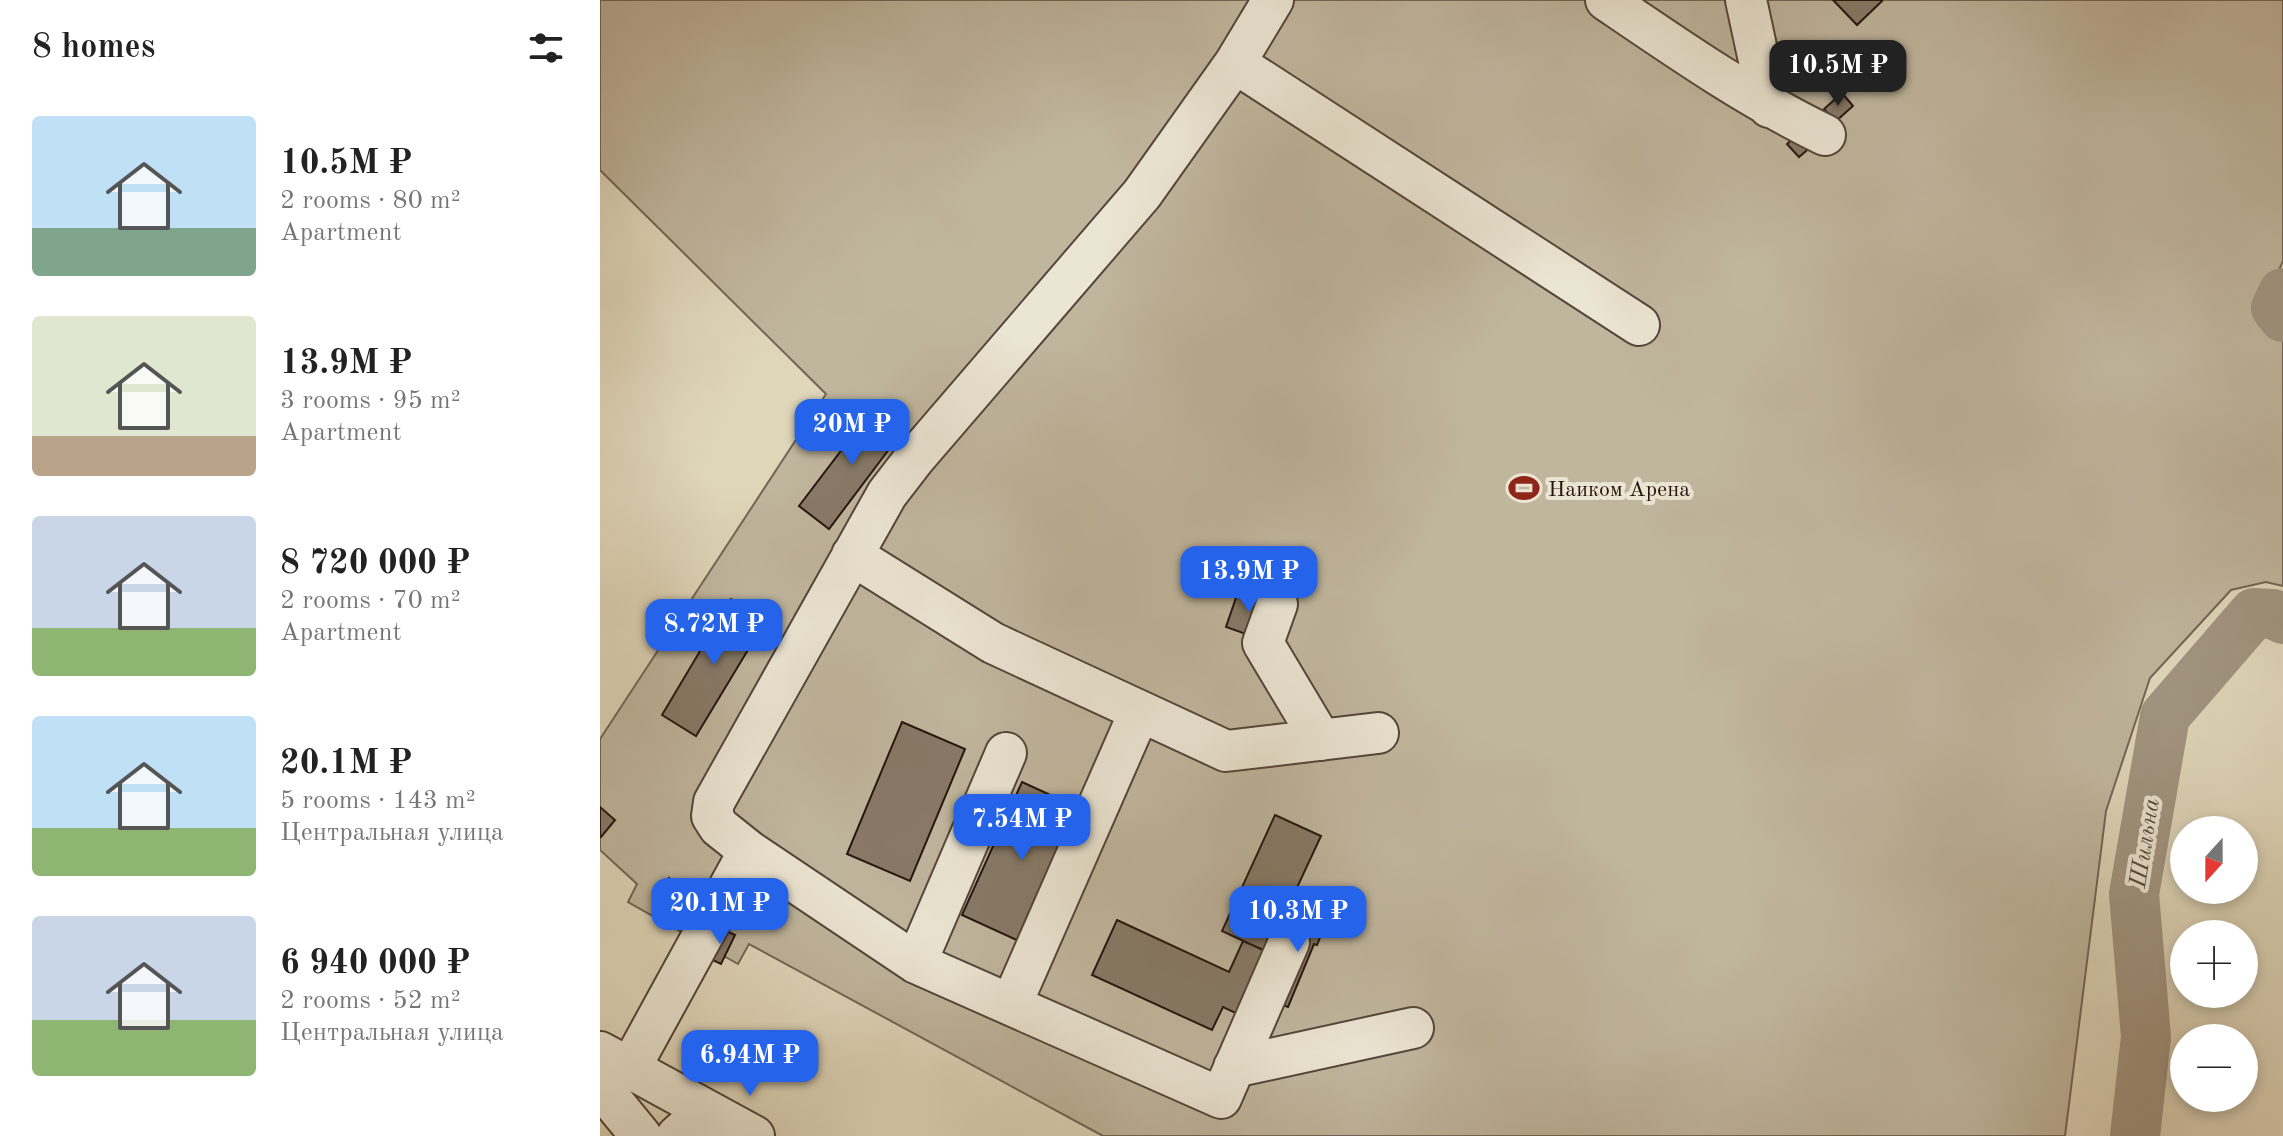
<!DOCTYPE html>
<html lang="en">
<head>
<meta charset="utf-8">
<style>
  :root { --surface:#fff; --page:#f6f6f6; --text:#222; --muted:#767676; --accent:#2563eb }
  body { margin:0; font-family:"Old Standard TT",serif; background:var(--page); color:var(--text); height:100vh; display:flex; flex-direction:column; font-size:30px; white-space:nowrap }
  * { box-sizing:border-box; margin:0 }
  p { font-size:26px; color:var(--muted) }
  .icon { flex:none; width:44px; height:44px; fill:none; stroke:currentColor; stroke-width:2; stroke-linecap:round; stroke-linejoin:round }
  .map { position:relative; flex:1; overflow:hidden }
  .side { display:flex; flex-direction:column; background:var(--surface); width:600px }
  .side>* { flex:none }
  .needle { width:52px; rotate:201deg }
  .buttons { position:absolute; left:1570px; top:816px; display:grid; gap:16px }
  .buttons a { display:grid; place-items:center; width:88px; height:88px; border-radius:50%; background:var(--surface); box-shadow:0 4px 12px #0003; font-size:40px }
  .price { position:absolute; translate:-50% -68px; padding:0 18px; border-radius:16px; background:var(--accent); color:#fff; font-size:26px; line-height:52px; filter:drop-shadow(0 2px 4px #0008) }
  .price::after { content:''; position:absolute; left:50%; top:48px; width:24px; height:18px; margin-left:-12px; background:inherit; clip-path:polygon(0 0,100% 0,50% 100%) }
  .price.active { background:#222; color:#fff }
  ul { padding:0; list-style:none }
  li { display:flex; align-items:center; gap:24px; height:200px; padding:0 32px }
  li span { display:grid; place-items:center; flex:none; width:224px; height:160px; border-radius:8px; color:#555 }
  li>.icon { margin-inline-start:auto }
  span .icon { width:96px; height:96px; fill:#fffc; stroke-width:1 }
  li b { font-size:34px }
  h2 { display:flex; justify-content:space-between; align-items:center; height:96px; padding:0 32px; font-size:34px }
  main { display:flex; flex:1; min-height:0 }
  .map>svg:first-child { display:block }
  .green { fill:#c0b69e; stroke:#736656; stroke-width:2 }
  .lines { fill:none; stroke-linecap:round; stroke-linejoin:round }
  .river { stroke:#a19581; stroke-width:50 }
  .building { fill:#877a68; stroke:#26150f; stroke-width:2 }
  .minor-casing { stroke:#54463a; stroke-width:44 }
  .minor { stroke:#ebe5d3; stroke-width:40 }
  .labels { text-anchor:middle; stroke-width:8; stroke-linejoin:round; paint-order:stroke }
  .poi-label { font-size:22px; fill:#26150f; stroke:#ebe5d3; text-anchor:start }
  .water-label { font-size:24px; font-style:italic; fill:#57483d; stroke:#ebe5d3 }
</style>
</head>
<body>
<main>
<section class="side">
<h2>8 homes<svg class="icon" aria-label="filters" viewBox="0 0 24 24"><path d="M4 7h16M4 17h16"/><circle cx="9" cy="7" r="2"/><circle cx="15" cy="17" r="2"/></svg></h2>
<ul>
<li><span style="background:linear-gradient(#bfe0f5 70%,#7fa58c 0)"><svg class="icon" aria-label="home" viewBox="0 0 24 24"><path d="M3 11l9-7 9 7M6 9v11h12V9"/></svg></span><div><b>10.5M ₽</b><p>2 rooms · 80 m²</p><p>Apartment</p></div></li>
<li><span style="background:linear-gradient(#dfe7d0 75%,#b9a48a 0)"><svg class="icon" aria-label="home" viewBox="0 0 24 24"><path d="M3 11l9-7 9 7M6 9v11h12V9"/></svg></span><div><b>13.9M ₽</b><p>3 rooms · 95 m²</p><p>Apartment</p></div></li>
<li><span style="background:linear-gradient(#c9d6e8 70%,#8fb573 0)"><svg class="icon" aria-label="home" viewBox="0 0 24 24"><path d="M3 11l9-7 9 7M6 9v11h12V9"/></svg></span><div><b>8 720 000 ₽</b><p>2 rooms · 70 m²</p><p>Apartment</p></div></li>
<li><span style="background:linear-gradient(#bfe0f5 70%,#8fb573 0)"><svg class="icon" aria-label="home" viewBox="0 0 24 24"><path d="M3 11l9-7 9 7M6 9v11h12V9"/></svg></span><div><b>20.1M ₽</b><p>5 rooms · 143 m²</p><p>Центральная улица</p></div></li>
<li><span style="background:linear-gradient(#c9d6e8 65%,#8fb573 0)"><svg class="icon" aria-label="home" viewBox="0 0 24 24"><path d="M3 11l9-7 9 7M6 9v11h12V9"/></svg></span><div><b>6 940 000 ₽</b><p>2 rooms · 52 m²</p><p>Центральная улица</p></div></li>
</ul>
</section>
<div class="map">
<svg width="1683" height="1136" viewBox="0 0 1683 1136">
  <rect width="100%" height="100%" fill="#e0d7bb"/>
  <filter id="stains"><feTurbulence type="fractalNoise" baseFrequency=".0025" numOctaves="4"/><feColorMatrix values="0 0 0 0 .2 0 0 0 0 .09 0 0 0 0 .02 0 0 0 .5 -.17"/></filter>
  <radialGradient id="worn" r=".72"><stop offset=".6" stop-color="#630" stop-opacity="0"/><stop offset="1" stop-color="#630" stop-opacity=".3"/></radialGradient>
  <!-- green -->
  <path class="green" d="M0,0H1683V261L1664,304L1683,336V586L1666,582L1631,590L1550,678L1506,811L1465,1136H503L149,944L138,964L28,902L37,884L0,850V739L226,394L0,170Z"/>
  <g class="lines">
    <!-- river -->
    <path class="river" d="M1683,293L1676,308L1683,317
      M1535,1136L1546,1037L1534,894L1565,716L1654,613L1673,614L1683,619"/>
  </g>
  <!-- building -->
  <path class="building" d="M1233,0H1282V1L1257,25Z
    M1242,93L1253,106L1235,122L1224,109Z
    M1200,132L1212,146L1199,157L1187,144Z
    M275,406L305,428L229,529L199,506Z
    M639,589L672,600L660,639L626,627Z
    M131,599L166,620L96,736L62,715Z
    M302,722L365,749L310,881L247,854Z
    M422,782L481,809L421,942L362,915Z
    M0,807L15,820L1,837L0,836Z
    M675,815L721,836L667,952L622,931Z
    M69,878L98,900L83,919L54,897Z
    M704,908L725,916L723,919L727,920L717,945L714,944L688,1007L672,1001L691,934Z
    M517,920L629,972L643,941L671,953L642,1016L623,1007L612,1030L492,975Z
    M118,927L135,935L121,964L104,956Z"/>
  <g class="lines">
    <!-- minor casing -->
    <g class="minor-casing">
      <path id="minor" d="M673,0L635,63L542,194L314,459L287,494L114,802L112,816L119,827L149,851L316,963L621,1098L689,942
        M1006,0C1078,49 1147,97 1225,135
        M1146,0L1169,107
        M635,63L1039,325
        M252,555L393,643L626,751L778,733
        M677,604L663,643L721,740
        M316,963L406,753
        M411,1005L539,713
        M0,1052L154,1136
        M634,1067L813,1028
        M29,1070L149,851
        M0,1086L41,1136
        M77,1136L93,1122L118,1117"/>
    </g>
    <!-- minor -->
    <use href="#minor" class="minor"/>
  </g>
  <!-- icons -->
  <defs>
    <g id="stadium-bare" transform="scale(2.4)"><path d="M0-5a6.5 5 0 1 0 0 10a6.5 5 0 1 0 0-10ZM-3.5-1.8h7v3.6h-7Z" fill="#8f2418" stroke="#ebe5d3" stroke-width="2.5" paint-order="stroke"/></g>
  </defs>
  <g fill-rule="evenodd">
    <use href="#stadium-bare" x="924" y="488"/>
  </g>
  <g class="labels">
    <!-- poi labels -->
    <g class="poi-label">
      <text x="948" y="496">Наиком Арена</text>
    </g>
    <!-- water labels -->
    <g class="water-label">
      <text transform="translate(1544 843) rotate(-81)" y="8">Шильна</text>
    </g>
  </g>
  <rect width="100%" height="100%" filter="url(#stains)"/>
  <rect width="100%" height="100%" fill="url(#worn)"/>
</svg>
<div class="buttons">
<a><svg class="needle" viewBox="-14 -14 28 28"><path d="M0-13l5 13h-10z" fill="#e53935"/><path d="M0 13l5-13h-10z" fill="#767676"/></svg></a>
<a>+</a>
<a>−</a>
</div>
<b class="price active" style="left:1238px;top:108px">10.5M ₽</b>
<b class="price" style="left:252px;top:467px">20M ₽</b>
<b class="price" style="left:649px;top:614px">13.9M ₽</b>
<b class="price" style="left:114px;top:667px">8.72M ₽</b>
<b class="price" style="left:422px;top:862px">7.54M ₽</b>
<b class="price" style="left:120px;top:946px">20.1M ₽</b>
<b class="price" style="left:698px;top:954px">10.3M ₽</b>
<b class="price" style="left:150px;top:1098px">6.94M ₽</b>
</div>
</main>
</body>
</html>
